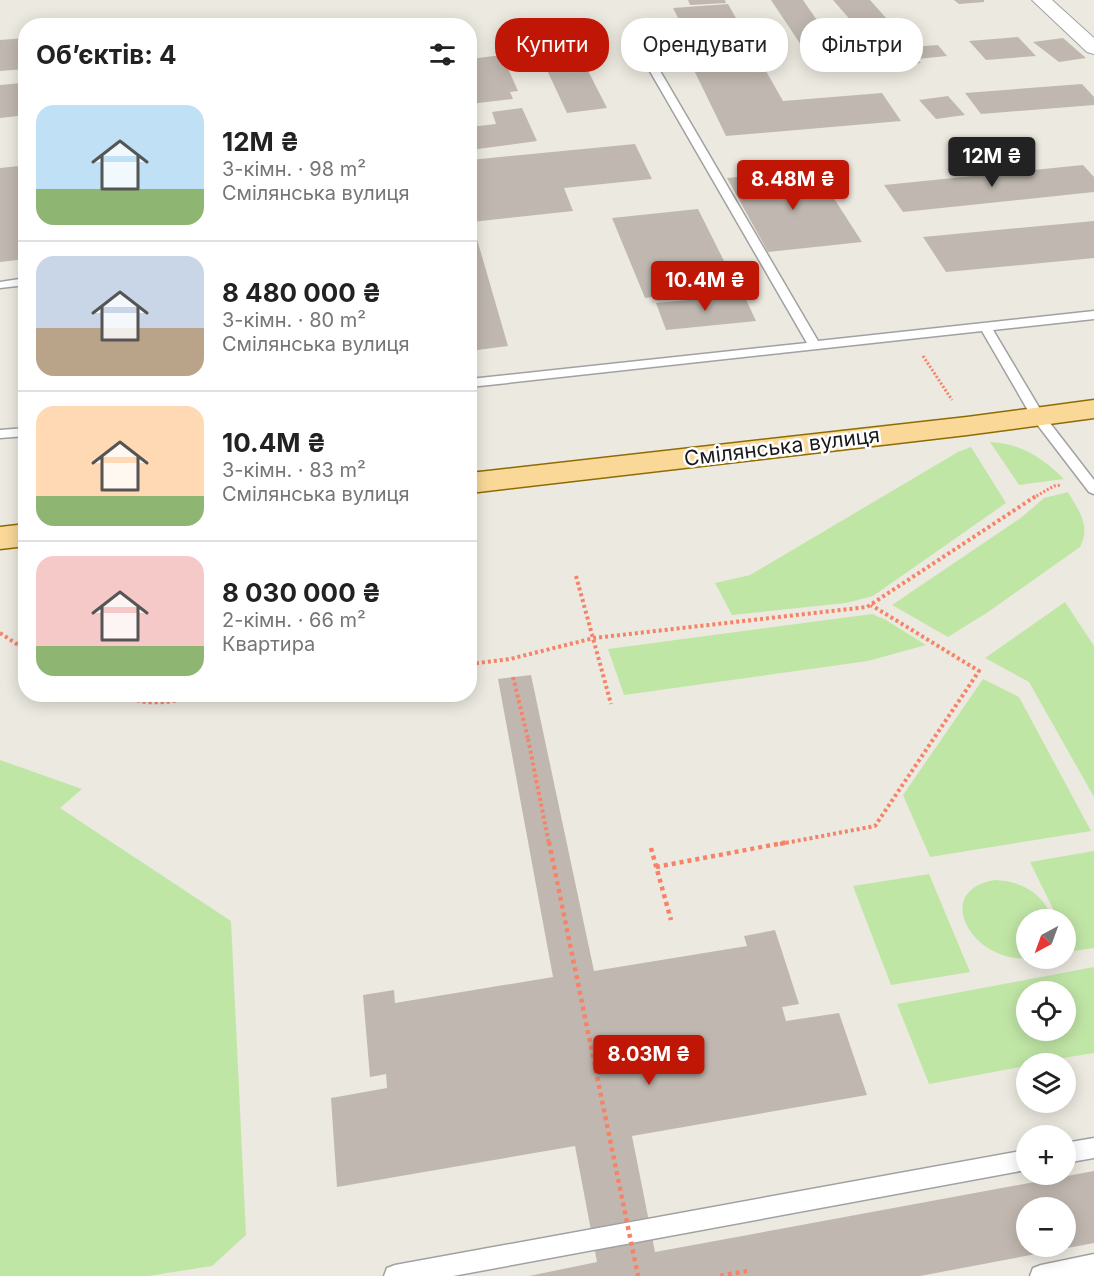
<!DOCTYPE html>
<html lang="uk">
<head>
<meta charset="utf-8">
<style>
  :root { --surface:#fff; --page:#f2f2f2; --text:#222; --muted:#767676; --line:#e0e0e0; --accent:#c01605 }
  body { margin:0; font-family:Inter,sans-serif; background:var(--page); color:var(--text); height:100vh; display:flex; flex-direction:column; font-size:22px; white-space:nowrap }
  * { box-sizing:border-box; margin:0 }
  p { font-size:20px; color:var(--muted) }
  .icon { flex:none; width:33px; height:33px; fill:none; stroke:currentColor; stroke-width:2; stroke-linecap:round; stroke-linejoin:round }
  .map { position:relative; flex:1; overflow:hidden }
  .details { position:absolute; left:18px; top:18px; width:459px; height:684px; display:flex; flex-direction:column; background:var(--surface); border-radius:24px; box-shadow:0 3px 15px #0003 }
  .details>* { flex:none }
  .hud { position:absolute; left:495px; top:18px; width:508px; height:54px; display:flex; gap:12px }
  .needle { width:39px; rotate:221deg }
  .controls { position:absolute; left:1016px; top:909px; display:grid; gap:12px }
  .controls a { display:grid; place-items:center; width:60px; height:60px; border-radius:50%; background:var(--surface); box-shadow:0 3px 15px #0003; font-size:30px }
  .price { position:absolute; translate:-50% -51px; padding:0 14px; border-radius:6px; background:var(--accent); color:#fff; font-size:20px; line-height:39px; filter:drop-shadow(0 2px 3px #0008) }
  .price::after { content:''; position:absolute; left:50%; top:36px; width:18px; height:14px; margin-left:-9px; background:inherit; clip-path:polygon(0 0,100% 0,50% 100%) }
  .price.selected { background:#222; color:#fff }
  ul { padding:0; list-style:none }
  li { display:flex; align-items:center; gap:18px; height:150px; padding:0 18px }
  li+li { border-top:2px solid var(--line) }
  li span { display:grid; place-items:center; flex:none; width:168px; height:120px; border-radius:18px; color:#555 }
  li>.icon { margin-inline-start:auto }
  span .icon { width:72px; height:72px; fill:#fffc; stroke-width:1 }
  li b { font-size:26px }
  h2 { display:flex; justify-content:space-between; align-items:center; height:72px; padding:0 18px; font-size:26px }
  .pill { padding:0 21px; border-radius:24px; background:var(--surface); box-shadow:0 3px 15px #0003; font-size:21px; line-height:54px }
  .pill.selected { background:var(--accent); color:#fff }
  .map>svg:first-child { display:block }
  .grass { fill:#c0e6a6; fill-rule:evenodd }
  .building { fill:#c0b8b0; fill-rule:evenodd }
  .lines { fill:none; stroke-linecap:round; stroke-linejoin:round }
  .service-casing { stroke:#a1a1a1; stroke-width:3 }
  .minor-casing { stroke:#a1a1a1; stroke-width:2 }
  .primary-casing { stroke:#8d6c04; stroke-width:3 }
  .path-far2 { stroke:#f68367; stroke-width:3; stroke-dasharray:2 2; stroke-linecap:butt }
  .path-far1 { stroke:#f68367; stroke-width:4; stroke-dasharray:3 3; stroke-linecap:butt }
  .path { stroke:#f68367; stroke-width:4.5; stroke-dasharray:4 4; stroke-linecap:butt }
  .service { fill:#fff; fill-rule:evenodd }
  .minor { fill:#fff; fill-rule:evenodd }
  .primary { fill:#f9d898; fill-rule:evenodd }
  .path-bridge-far1 { stroke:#f68367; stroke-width:4; stroke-dasharray:3 3; stroke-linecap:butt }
  .path-bridge { stroke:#f68367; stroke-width:4.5; stroke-dasharray:4 4; stroke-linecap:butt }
  .labels { text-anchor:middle; stroke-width:5; stroke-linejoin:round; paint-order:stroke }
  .street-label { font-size:21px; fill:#1a1a1a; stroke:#fff }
</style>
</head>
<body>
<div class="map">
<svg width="1094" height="1276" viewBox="0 0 1094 1276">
  <rect width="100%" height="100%" fill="#ece9e0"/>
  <!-- grass -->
  <path class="grass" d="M990,442C1020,443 1043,458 1064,479L1019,485Z
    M971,447L1006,503L873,596L846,603L732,615L715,583L750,575L958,452Z
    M1068,492C1079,511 1091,526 1080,547L988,612L948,637L892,605L1022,517L1044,498Z
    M1065,602L1094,646V797L1029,682L985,658Z
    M872,614L886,620L926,645L868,661L624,695L608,649Z
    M983,679L1019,697L1091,831L930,857L903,795Z
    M0,760L82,789L60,808L231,921L246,1235L212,1266L148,1276H0Z
    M1094,851V948L1073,951L1065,935V920L1058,919L1030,862Z
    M929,874L970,972L891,985L853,886Z
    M995,880C1021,881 1045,894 1052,919L1026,920V958C974,963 930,891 995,880Z
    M1094,967V1053L1026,1064V1066L929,1084L897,1004ZM1026,992H1065V1030H1026Z"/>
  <!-- building -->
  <path class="building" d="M688,0H725L726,3L690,5Z
    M771,0H803L839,52L856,50L867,65L817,69Z
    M833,0H870L894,27L860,31Z
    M954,0H984V2L959,4Z
    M728,4L783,101L882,93L901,121L726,136L692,66L702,65L673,8Z
    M582,26L594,44L535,51L524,33Z
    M1018,37L1036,56L986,60L969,41Z
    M26,38V69L0,71V40Z
    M1063,38L1086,58L1059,62L1033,42Z
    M938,45L947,56L917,59L921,63L870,67L858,51Z
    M578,51L607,108L567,113L540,55Z
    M502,55L518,91L510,92L513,99L470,104V59Z
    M22,83L18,116L0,118V85Z
    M1082,84L1094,97V105L981,114L965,93Z
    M948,96L965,115L936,119L919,100Z
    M522,108L537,141L470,150V127L496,124L492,112Z
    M635,144L652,179L564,188L573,211L472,222L508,346L470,351V160Z
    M1083,165L1094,177V192L903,212L884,185Z
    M19,166L18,187L26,186V259L0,262V168Z
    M815,169L862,242L768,252L727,178Z
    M698,209L737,287L645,298L612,218Z
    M1094,221V258L946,272L923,237Z
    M744,295L756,321L666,330L656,303Z
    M531,675L594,971L747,946L744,936L775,930L799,1004L782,1007L786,1021L839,1013L867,1095L632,1136L655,1252L1094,1171V1243L920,1276H529L597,1262L575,1146L337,1187L331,1098L387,1088L386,1074L370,1077L363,995L394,990L395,1003L553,977L498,679ZM1026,1208H1065V1246H1026Z"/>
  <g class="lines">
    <!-- service casing -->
    <g class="service-casing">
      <path id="service" d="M641,44L646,47L818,341L1094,311V319L993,330L1043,414L1094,480V494L1089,492L1033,419L982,331L470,387V379L807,343L636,47Z
        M26,278V285L0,288V282Z
        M26,428V436L0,438V430Z
        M1094,1138V1158L1065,1163V1143Z
        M1026,1150V1170L453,1276H384L387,1268L395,1265Z
        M1094,1254V1276H1030L1033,1268L1041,1265Z"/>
    </g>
    <!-- minor casing -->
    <g class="minor-casing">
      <path id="minor" d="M1032,0H1052L1094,38V54L1087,52Z"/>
    </g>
    <!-- primary casing -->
    <g class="primary-casing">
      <path id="primary" d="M1094,400V418L967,435L470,493V473L967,417Z
        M26,524V546L0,549V527Z"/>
    </g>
    <!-- path-far2 -->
    <path class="path-far2" d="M923,356L952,400
      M1033,498L1054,486L1061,485"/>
    <!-- path-far1 -->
    <path class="path-far1" d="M576,576L611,704
      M0,633L26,650
      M470,664L510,659L594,638L867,607L1036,496
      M513,677L528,739
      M120,694C149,710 182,699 213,694
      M780,844L875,826L979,671L871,605"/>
    <!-- path -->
    <path class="path" d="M651,848L671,920
      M656,867L788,842
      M720,1276L747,1271"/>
    <!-- service -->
    <use href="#service" class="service"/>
    <!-- minor -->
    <use href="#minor" class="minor"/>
    <!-- primary -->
    <use href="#primary" class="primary"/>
    <!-- path-bridge-far1 -->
    <path class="path-bridge-far1" d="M528,739L549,844"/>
    <!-- path-bridge -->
    <path class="path-bridge" d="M549,842L638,1276"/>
  </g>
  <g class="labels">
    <!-- street labels -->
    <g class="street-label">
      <text transform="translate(782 447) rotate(-7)" y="7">Смілянська вулиця</text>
    </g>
  </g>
</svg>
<div class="controls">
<a><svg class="needle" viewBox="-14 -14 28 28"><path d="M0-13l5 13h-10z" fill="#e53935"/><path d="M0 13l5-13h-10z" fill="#767676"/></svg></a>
<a><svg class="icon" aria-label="locate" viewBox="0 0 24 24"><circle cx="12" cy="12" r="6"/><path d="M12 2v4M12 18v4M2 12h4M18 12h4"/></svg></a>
<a><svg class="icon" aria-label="layers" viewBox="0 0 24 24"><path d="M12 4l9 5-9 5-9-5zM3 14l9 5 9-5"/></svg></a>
<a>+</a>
<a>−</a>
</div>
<b class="price selected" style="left:992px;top:188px">12M ₴</b>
<b class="price" style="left:793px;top:211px">8.48M ₴</b>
<b class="price" style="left:705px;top:312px">10.4M ₴</b>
<b class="price" style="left:649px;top:1086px">8.03M ₴</b>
<div class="hud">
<a class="pill selected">Купити</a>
<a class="pill">Орендувати</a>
<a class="pill">Фільтри</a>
</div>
<section class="details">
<h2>Об’єктів: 4<svg class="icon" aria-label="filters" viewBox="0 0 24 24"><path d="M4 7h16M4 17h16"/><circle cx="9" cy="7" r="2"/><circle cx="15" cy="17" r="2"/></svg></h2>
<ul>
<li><span style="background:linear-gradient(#bfe0f5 70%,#8fb573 0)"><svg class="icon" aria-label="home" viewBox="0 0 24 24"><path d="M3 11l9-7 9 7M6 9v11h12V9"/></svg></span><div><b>12M ₴</b><p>3-кімн. · 98 m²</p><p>Смілянська вулиця</p></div></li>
<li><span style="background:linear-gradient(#c9d6e8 60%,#b9a48a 0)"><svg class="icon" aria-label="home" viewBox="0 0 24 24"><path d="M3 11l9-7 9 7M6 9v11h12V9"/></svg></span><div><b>8 480 000 ₴</b><p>3-кімн. · 80 m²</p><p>Смілянська вулиця</p></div></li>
<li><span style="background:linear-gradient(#ffd9b3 75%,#8fb573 0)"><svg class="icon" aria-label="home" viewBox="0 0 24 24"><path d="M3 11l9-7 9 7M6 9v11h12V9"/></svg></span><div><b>10.4M ₴</b><p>3-кімн. · 83 m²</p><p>Смілянська вулиця</p></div></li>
<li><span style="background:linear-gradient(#f6c9c9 75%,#8fb573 0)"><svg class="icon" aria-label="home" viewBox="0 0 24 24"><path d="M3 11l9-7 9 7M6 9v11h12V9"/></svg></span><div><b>8 030 000 ₴</b><p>2-кімн. · 66 m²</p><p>Квартира</p></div></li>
</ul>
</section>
</div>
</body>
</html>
